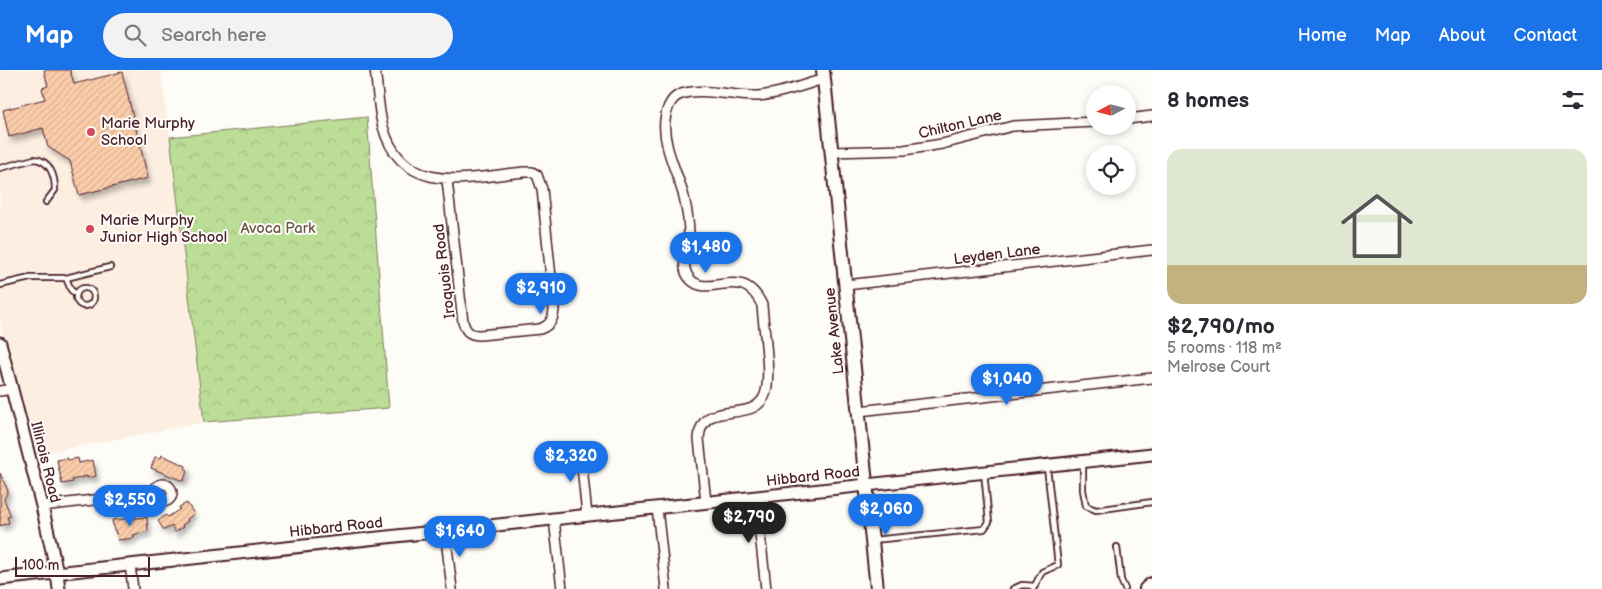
<!DOCTYPE html>
<html lang="en">
<head>
<meta charset="utf-8">
<style>
  :root { --surface:#fff; --page:#f2f2f3; --text:#2b2b33; --muted:#7c7c81; --accent:#1a73e8 }
  body { margin:0; font-family:"Balsamiq Sans",sans-serif; background:var(--page); color:var(--text); height:100vh; display:flex; flex-direction:column; font-size:19px; white-space:nowrap }
  * { box-sizing:border-box; margin:0 }
  p { font-size:16px; color:var(--muted) }
  .icon { flex:none; width:28px; height:28px; fill:none; stroke:currentColor; stroke-width:2; stroke-linecap:round; stroke-linejoin:round }
  .map { position:relative; flex:1; overflow:hidden }
  .side { display:flex; flex-direction:column; background:var(--surface); width:450px }
  .side>* { flex:none }
  .needle { width:32px; rotate:263deg }
  .fabs { position:absolute; left:1086px; top:15px; display:grid; gap:10px }
  .fabs a { display:grid; place-items:center; width:50px; height:50px; border-radius:50%; background:var(--surface); box-shadow:0 2px 8px #0003; font-size:25px }
  .scale { position:absolute; left:15px; bottom:12px; width:135px; box-sizing:border-box; padding-left:5px; border:2px solid #4a1f2b; border-top:0; font-size:14px; line-height:18px; white-space:nowrap; color:#4a1f2b; -webkit-text-stroke:4px #fdfcf7; paint-order:stroke }
  .price { position:absolute; translate:-50% -42px; padding:0 11px; border-radius:18px; background:var(--accent); color:#fff; font-size:16px; line-height:32px; filter:drop-shadow(0 1px 2px #0008) }
  .price::after { content:''; position:absolute; left:50%; top:30px; width:15px; height:11px; margin-left:-8px; background:inherit; clip-path:polygon(0 0,100% 0,50% 100%) }
  .price.current { background:#222; color:#fff }
  ul { padding:0; list-style:none }
  li { display:grid; align-content:center; gap:10px; height:265px; padding:0 15px }
  li span { display:grid; place-items:center; height:155px; border-radius:15px; color:#555 }
  li>.icon { margin-inline-start:auto }
  span .icon { width:90px; height:90px; fill:#fffc; stroke-width:1 }
  li b { font-size:21px }
  h2 { display:flex; justify-content:space-between; align-items:center; height:60px; padding:0 15px; font-size:21px }
  header { display:flex; align-items:center; gap:30px; box-sizing:border-box; height:70px; padding:0 25px; background:var(--accent); color:#fff }
  header strong { font-size:24px }
  nav { display:flex; gap:28px; margin-inline-start:auto; font-size:18px }
  .search { width:350px; height:45px; background:var(--page); display:flex; align-items:center; gap:12px; box-sizing:border-box; padding:0 18px; border-radius:28px; color:var(--muted); font-size:19px }
  main { display:flex; flex:1; min-height:0 }
  .map>svg:first-child { display:block }
  .built { fill:#fceee0 }
  .park { fill:url(#park-crowns); stroke:#827e60 }
  .building { fill:url(#building-hatch); stroke:#4a1f2b; filter:url(#shadow) }
  .lines { fill:none; stroke-linecap:round; stroke-linejoin:round }
  .service-casing { stroke:#4a1f2b; stroke-width:8 }
  .minor-casing { stroke:#4a1f2b; stroke-width:12 }
  .tertiary-casing { stroke:#4a1f2b; stroke-width:15 }
  .secondary-casing { stroke:#4a1f2b; stroke-width:16 }
  .primary-casing { stroke:#4a1f2b; stroke-width:18 }
  .service { stroke:#fdfcf7; stroke-width:4.5 }
  .minor { stroke:#fdfcf7; stroke-width:9 }
  .tertiary { stroke:#fdfcf7; stroke-width:11 }
  .secondary { stroke:#fdfcf7; stroke-width:12 }
  .primary { stroke:#fdfcf7; stroke-width:14 }
  .poi-dot { fill:#d1495b; stroke:#fdfcf7; stroke-width:2 }
  .labels { text-anchor:middle; stroke-width:4; stroke-linejoin:round; paint-order:stroke }
  .poi-label { font-size:15px; fill:#4a1f2b; stroke:#fdfcf7; text-anchor:start }
  .street-label { font-size:15px; fill:#4a1f2b; stroke:#fdfcf7 }
  .park-label { font-size:15px; fill:#6c584b; stroke:#fdfcf7 }
</style>
</head>
<body>
<header>
<strong>Map</strong>
<div class="search"><svg class="icon" aria-label="search" viewBox="0 0 24 24"><circle cx="10" cy="10" r="6"/><path d="M15 15l6 6"/></svg>Search here</div>
<nav><a>Home</a><a>Map</a><a>About</a><a>Contact</a></nav>
</header>
<main>
<div class="map">
<svg width="1152" height="519" viewBox="0 0 1152 519">
  <defs>
    <pattern id="park-crowns" width="20" height="18" patternUnits="userSpaceOnUse" patternTransform="scale(1.25)"><rect width="20" height="18" fill="#bbdd96"/><path d="M2 6a3 3 0 1 1 6 0M12 15a3 3 0 1 1 6 0" fill="none" stroke="#a2bd81"/></pattern>
    <pattern id="building-hatch" width="6" height="6" patternUnits="userSpaceOnUse" patternTransform="scale(1.25)"><rect width="6" height="6" fill="#fbcdaa"/><path d="M-1 1l2-2M0 6l6-6M5 7l2-2" fill="none" stroke="#d9b092"/></pattern>
    <filter id="shadow"><feDropShadow dx="3" dy="5" stdDeviation="2.5" flood-color="#0004"/></filter>
  </defs>
  <rect width="100%" height="100%" fill="#fdfcf7"/>
  <filter id="ink" filterUnits="userSpaceOnUse"><feTurbulence type="fractalNoise" baseFrequency=".02" numOctaves="2"/><feDisplacementMap in="SourceGraphic" scale="10" xChannelSelector="R" yChannelSelector="G"/><feConvolveMatrix kernelMatrix="1 2 1 2 8 2 1 2 1" color-interpolation-filters="sRGB"/></filter>
  <g filter="url(#ink)">
    <!-- built -->
    <path class="built" d="M0,0H161L204,352L34,385L0,252Z"/>
    <!-- park -->
    <path class="park" d="M367,47L389,338L204,352L170,67Z"/>
    <!-- building -->
    <path class="building" d="M44,0H70L74,14L122,2L148,108L79,125L70,91L48,77L43,58L9,67L3,40L45,29L42,18L48,16Z
      M162,385L186,396L185,398L188,400L183,411L151,398L155,387L161,388Z
      M67,388L68,390L78,388L79,393L93,390L96,406L87,408V406L72,410L73,412L62,414L57,390Z
      M0,403L8,421L4,429L11,446L7,447L9,453L0,456Z
      M187,433L194,444L187,449L188,451L182,455L183,457L175,462L172,456L164,460L158,451L166,445L168,447L180,439L179,437Z
      M147,447L148,461L133,465L134,468L118,470L117,463L116,464L115,460H114L112,450Z"/>
    <g class="lines">
      <!-- service casing -->
      <g class="service-casing">
        <path id="service" d="M0,98L34,89C50,90 55,106 55,120L46,132
          M66,208L71,220L76,224
          M0,215L30,208H66L110,197
          M76 227a9 9 0 1 1 18 0a9 9 0 1 1-18 0Z
          M1083,393V420L1086,436L1096,440L1152,432
          M873,470L984,459L989,452L984,402
          M1117,477L1121,510L1125,519
          M1013,519L1022,515L1035,516
          M1033,519L1042,502L1058,495L1047,397"/>
      </g>
      <!-- minor casing -->
      <g class="minor-casing">
        <path id="minor" d="M375,0C378,19 378,39 383,57C403,128 471,107 524,102H532L537,105L542,119L554,237C554,248 551,255 540,259L480,265C470,265 466,262 463,252L447,110
          M1128,49L1152,46
          M832,82L904,80L942,74L1013,56L1095,52
          M846,215L1152,180
          M0,321L12,319
          M859,341L1152,308
          M580,378L587,445
          M154 423a9 9 0 1 1 18 0a9 9 0 1 1-18 0Z
          M756,427L766,519
          M706,432L699,369C701,327 749,355 764,327C773,310 763,256 762,235C742,192 709,230 690,209C679,197 688,179 689,165C689,152 687,140 684,127C678,103 662,76 665,50C666,41 670,29 679,25C698,16 736,27 758,26C781,24 803,15 824,9
          M42,436L154,423
          M657,438L666,519
          M554,449L562,519
          M445,460L452,519
          M130,495L133,519"/>
      </g>
      <!-- tertiary casing -->
      <g class="tertiary-casing">
        <path id="tertiary" d="M0,273L42,436L57,503L59,519
          M0,509L1152,384"/>
      </g>
      <!-- secondary casing -->
      <g class="secondary-casing">
        <path id="secondary" d="M823,0L877,519"/>
      </g>
      <!-- primary casing -->
      <g class="primary-casing">
        <path id="primary" d="M1147,519L1152,515"/>
      </g>
      <!-- service -->
      <use href="#service" class="service"/>
      <!-- minor -->
      <use href="#minor" class="minor"/>
      <!-- tertiary -->
      <use href="#tertiary" class="tertiary"/>
      <!-- secondary -->
      <use href="#secondary" class="secondary"/>
      <!-- primary -->
      <use href="#primary" class="primary"/>
    </g>
  </g>
  <!-- markers -->
  <g class="poi-dot">
    <circle cx="91" cy="62" r="5"/>
    <circle cx="90" cy="159" r="5"/>
  </g>
  <g class="labels">
    <!-- poi labels -->
    <g class="poi-label">
      <text x="101" y="58">Marie Murphy<tspan x="101" dy="17">School</tspan></text>
      <text x="100" y="155">Marie Murphy<tspan x="100" dy="17">Junior High School</tspan></text>
    </g>
    <!-- street labels -->
    <g class="street-label">
      <text transform="translate(960 54) rotate(-13)" y="5">Chilton Lane</text>
      <text transform="translate(997 184) rotate(-7)" y="5">Leyden Lane</text>
      <text transform="translate(444 201) rotate(-97)" y="5">Iroquois Road</text>
      <text transform="translate(834 261) rotate(-96)" y="5">Lake Avenue</text>
      <text transform="translate(46 392) rotate(76)" y="5">Illinois Road</text>
      <text transform="translate(813 406) rotate(-6)" y="5">Hibbard Road</text>
      <text transform="translate(336 457) rotate(-6)" y="5">Hibbard Road</text>
    </g>
    <!-- park labels -->
    <g class="park-label">
      <text x="278" y="163">Avoca Park</text>
    </g>
  </g>
</svg>
<div class="fabs">
<a><svg class="needle" viewBox="-14 -14 28 28"><path d="M0-13l5 13h-10z" fill="#e53935"/><path d="M0 13l5-13h-10z" fill="#7c7c81"/></svg></a>
<a><svg class="icon" aria-label="locate" viewBox="0 0 24 24"><circle cx="12" cy="12" r="6"/><path d="M12 2v4M12 18v4M2 12h4M18 12h4"/></svg></a>
</div>
<div class="scale">100 m</div>
<b class="price" style="left:706px;top:204px">$1,480</b>
<b class="price" style="left:541px;top:245px">$2,910</b>
<b class="price" style="left:1007px;top:336px">$1,040</b>
<b class="price" style="left:571px;top:413px">$2,320</b>
<b class="price" style="left:130px;top:457px">$2,550</b>
<b class="price" style="left:886px;top:466px">$2,060</b>
<b class="price current" style="left:749px;top:474px">$2,790</b>
<b class="price" style="left:460px;top:488px">$1,640</b>
</div>
<section class="side">
<h2>8 homes<svg class="icon" aria-label="filters" viewBox="0 0 24 24"><path d="M4 7h16M4 17h16"/><circle cx="9" cy="7" r="2"/><circle cx="15" cy="17" r="2"/></svg></h2>
<ul>
<li><span style="background:linear-gradient(#dfe7d0 75%,#c2b280 0)"><svg class="icon" aria-label="home" viewBox="0 0 24 24"><path d="M3 11l9-7 9 7M6 9v11h12V9"/></svg></span><div><b>$2,790/mo</b><p>5 rooms · 118 m²</p><p>Melrose Court</p></div></li>
</ul>
</section>
</main>
</body>
</html>
